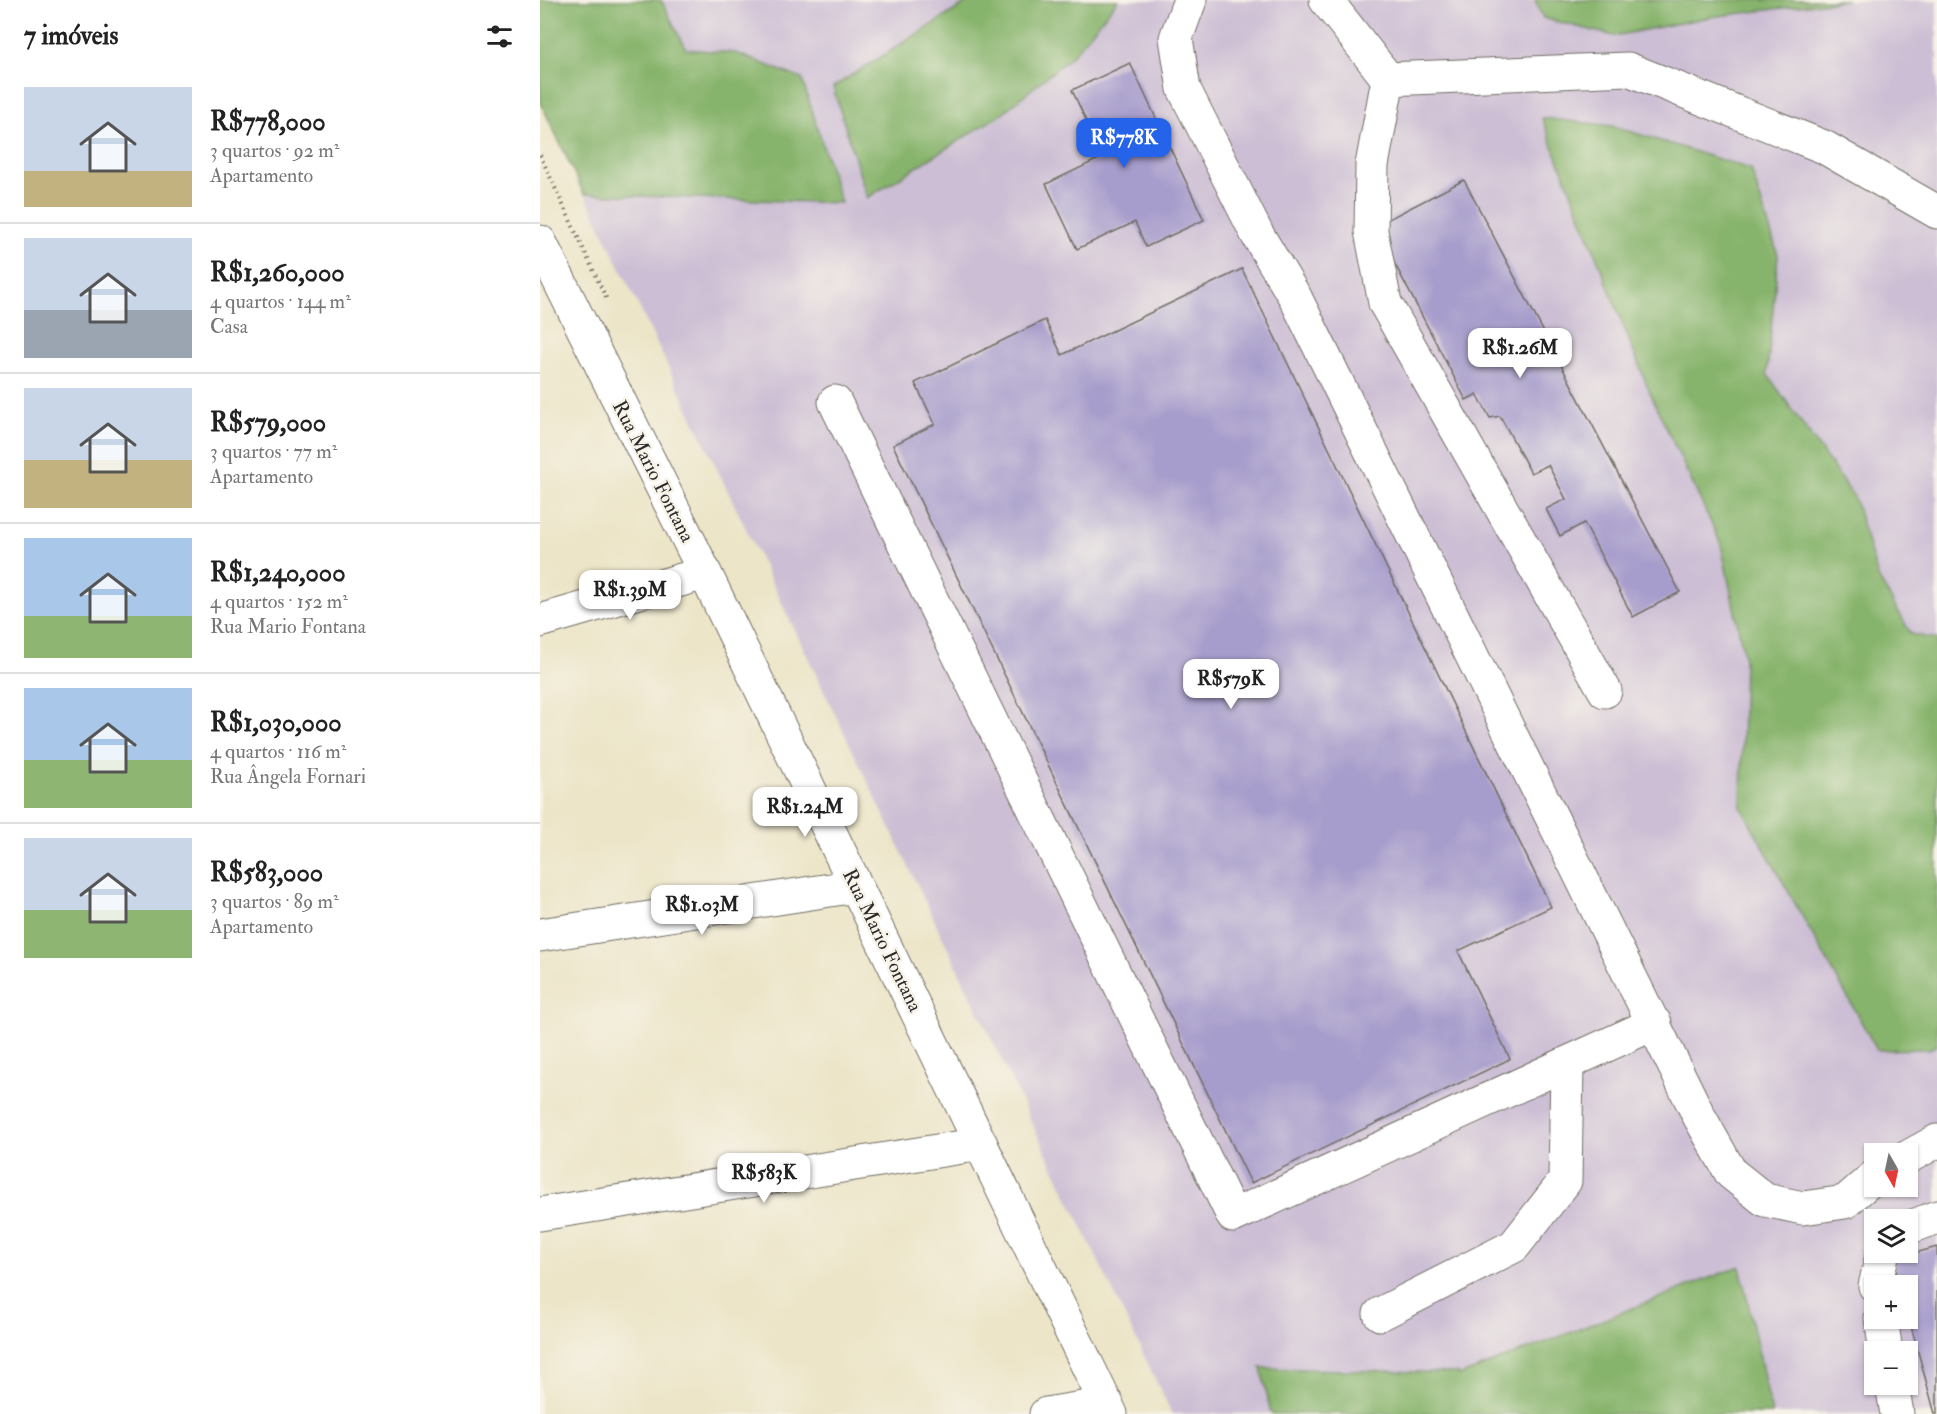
<!DOCTYPE html>
<html lang="pt">
<head>
<meta charset="utf-8">
<style>
  :root { --surface:#fff; --page:#f6f6f6; --text:#222; --muted:#767676; --line:#e0e0e0; --accent:#2563eb }
  body { margin:0; font-family:"IM FELL Double Pica",serif; background:var(--page); color:var(--text); height:100vh; display:flex; flex-direction:column; font-size:22px; white-space:nowrap }
  * { box-sizing:border-box; margin:0 }
  p { font-size:20px; color:var(--muted) }
  .icon { flex:none; width:33px; height:33px; fill:none; stroke:currentColor; stroke-width:2; stroke-linecap:round; stroke-linejoin:round }
  .map { position:relative; flex:1; overflow:hidden }
  .drawer { display:flex; flex-direction:column; background:var(--surface); width:540px }
  .drawer>* { flex:none }
  .needle { width:39px; rotate:171deg }
  .buttons { position:absolute; left:1324px; top:1143px; display:grid; gap:12px }
  .buttons a { display:grid; place-items:center; width:54px; height:54px; border-radius:0px; background:var(--surface); box-shadow:0 2px 4px #0004; font-size:30px }
  .price { position:absolute; translate:-50% -51px; padding:0 14px; border-radius:12px; background:#fff; color:#222; font-size:20px; line-height:39px; filter:drop-shadow(0 2px 3px #0008) }
  .price::after { content:''; position:absolute; left:50%; top:36px; width:18px; height:14px; margin-left:-9px; background:inherit; clip-path:polygon(0 0,100% 0,50% 100%) }
  .price.on { background:var(--accent); color:#fff }
  ul { padding:0; list-style:none }
  li { display:flex; align-items:center; gap:18px; height:150px; padding:0 24px }
  li+li { border-top:2px solid var(--line) }
  li span { display:grid; place-items:center; flex:none; width:168px; height:120px; border-radius:0px; color:#555 }
  li>.icon { margin-inline-start:auto }
  span .icon { width:72px; height:72px; fill:#fffc; stroke-width:1 }
  li b { font-size:26px }
  h2 { display:flex; justify-content:space-between; align-items:center; height:72px; padding:0 24px; font-size:26px }
  main { display:flex; flex:1; min-height:0 }
  .map>svg:first-child { display:block }
  .industrial { fill:#ccbed4; fill-rule:evenodd }
  .forest { fill:#87b46c; stroke:#59704c; stroke-width:1.5 }
  .building { fill:#a79dcc }
  .lines { fill:none; stroke-linecap:round; stroke-linejoin:round }
  .minor-casing { stroke:#6f6c62; stroke-width:35 }
  .path { stroke:#6f6c62; stroke-width:4; stroke-dasharray:1.5 4.5; stroke-linecap:butt }
  .minor { stroke:#fff; stroke-width:33 }
  .labels { text-anchor:middle; stroke-width:5; stroke-linejoin:round; paint-order:stroke }
  .street-label { font-size:20px; fill:#2b2b2b; stroke:#f7f3e8 }
</style>
</head>
<body>
<main>
<section class="drawer">
<h2>7 imóveis<svg class="icon" aria-label="filters" viewBox="0 0 24 24"><path d="M4 7h16M4 17h16"/><circle cx="9" cy="7" r="2"/><circle cx="15" cy="17" r="2"/></svg></h2>
<ul>
<li><span style="background:linear-gradient(#c9d6e8 70%,#c2b280 0)"><svg class="icon" aria-label="home" viewBox="0 0 24 24"><path d="M3 11l9-7 9 7M6 9v11h12V9"/></svg></span><div><b>R$778,000</b><p>3 quartos · 92 m²</p><p>Apartamento</p></div></li>
<li><span style="background:linear-gradient(#c9d6e8 60%,#9aa5b1 0)"><svg class="icon" aria-label="home" viewBox="0 0 24 24"><path d="M3 11l9-7 9 7M6 9v11h12V9"/></svg></span><div><b>R$1,260,000</b><p>4 quartos · 144 m²</p><p>Casa</p></div></li>
<li><span style="background:linear-gradient(#c9d6e8 60%,#c2b280 0)"><svg class="icon" aria-label="home" viewBox="0 0 24 24"><path d="M3 11l9-7 9 7M6 9v11h12V9"/></svg></span><div><b>R$579,000</b><p>3 quartos · 77 m²</p><p>Apartamento</p></div></li>
<li><span style="background:linear-gradient(#a9c7e8 65%,#8fb573 0)"><svg class="icon" aria-label="home" viewBox="0 0 24 24"><path d="M3 11l9-7 9 7M6 9v11h12V9"/></svg></span><div><b>R$1,240,000</b><p>4 quartos · 152 m²</p><p>Rua Mario Fontana</p></div></li>
<li><span style="background:linear-gradient(#a9c7e8 60%,#8fb573 0)"><svg class="icon" aria-label="home" viewBox="0 0 24 24"><path d="M3 11l9-7 9 7M6 9v11h12V9"/></svg></span><div><b>R$1,030,000</b><p>4 quartos · 116 m²</p><p>Rua Ângela Fornari</p></div></li>
<li><span style="background:linear-gradient(#c9d6e8 60%,#8fb573 0)"><svg class="icon" aria-label="home" viewBox="0 0 24 24"><path d="M3 11l9-7 9 7M6 9v11h12V9"/></svg></span><div><b>R$583,000</b><p>3 quartos · 89 m²</p><p>Apartamento</p></div></li>
</ul>
</section>
<div class="map">
<svg width="1397" height="1414" viewBox="0 0 1397 1414">
  <rect width="100%" height="100%" fill="#f7f3e8"/>
  <filter id="ink" filterUnits="userSpaceOnUse"><feTurbulence type="fractalNoise" baseFrequency=".0167" numOctaves="2"/><feDisplacementMap in="SourceGraphic" scale="12" xChannelSelector="R" yChannelSelector="G"/><feConvolveMatrix kernelMatrix="1 2 1 2 8 2 1 2 1" color-interpolation-filters="sRGB"/></filter>
  <filter id="wash" filterUnits="userSpaceOnUse"><feTurbulence type="fractalNoise" baseFrequency=".008" numOctaves="4" result="noise"/><feDisplacementMap in="SourceGraphic" scale="24" xChannelSelector="R" yChannelSelector="G"/><feGaussianBlur stdDeviation="1.35" result="paint"/><feColorMatrix in="noise" values="0 0 0 0 0 0 0 0 0 0 0 0 0 0 0 0 0 1.4 0 .05"/><feComposite in="paint" operator="in"/></filter>
  <g filter="url(#wash)">
    <rect width="100%" height="100%" fill="#ece5c8"/>
    <!-- industrial -->
    <path class="industrial" d="M0,0H1397V1414H632L0,101ZM1335,1154H1368V1186H1335ZM1335,1220H1368V1252H1335ZM1335,1286H1368V1318H1335ZM1335,1352H1368V1384H1335Z"/>
    <!-- forest -->
    <path class="forest" d="M0,0H121L146,49L196,53L262,79L301,203L44,194L0,101Z
      M431,0H578L532,56L460,115L327,198L293,87Z
      M995,0H1307L1170,17L1074,36L1003,18Z
      M1002,118L1073,126L1211,169L1238,255L1227,374L1314,497L1338,577L1371,634L1397,639V1045L1389,1049L1337,1050L1201,807L1204,656L1181,544L1110,393Z
      M1200,1266L1232,1414H731L721,1368L918,1373L919,1376Z"/>
    <g id="blocks">
      <!-- building -->
      <path class="building" d="M590,63L664,220L606,247L595,222L537,249L506,184L563,157L532,90Z
        M924,180L1140,592L1093,617L1044,523L1020,536L1006,509L1026,499L1008,465L991,473L960,416L950,418L937,394L926,400L835,226Z
        M702,269L1011,907L918,951L970,1059L711,1183L353,445L395,424L375,383L505,320L522,355Z
        M1397,1247V1414H1395L1368,1315V1286H1360L1353,1259Z"/>
    </g>
  </g>
  <g filter="url(#ink)">
    <use href="#blocks" fill-opacity="0" stroke="#6f6c62" stroke-width="1.5"/>
    <g class="lines">
      <!-- minor casing -->
      <g class="minor-casing">
        <path id="minor" d="M650,0L636,38L644,89L717,234L755,297L1159,1116L1191,1173L1225,1200L1263,1208L1305,1202L1335,1176
          M786,0L848,79
          M0,242L165,573L571,1414
          M295,402L693,1216L1115,1023
          M0,621L165,573
          M1065,691L845,303L831,231L832,165L848,79L1088,69L1284,147L1397,212
          M0,935L316,886
          M1368,1157L1397,1141
          M0,1214L441,1144
          M1368,1228L1397,1217
          M1335,1286L1343,1252
          M840,1314L974,1246L1025,1181L1027,1064
          M1341,1318L1346,1352
          M1352,1384L1357,1414
          M506,1414L567,1404"/>
      </g>
      <!-- path -->
      <path class="path" d="M0,155L67,300"/>
      <!-- minor -->
      <use href="#minor" class="minor"/>
    </g>
  </g>
  <g class="labels">
    <!-- street labels -->
    <g class="street-label">
      <text transform="translate(114 471) rotate(63)" y="7">Rua Mario Fontana</text>
      <text transform="translate(343 940) rotate(64)" y="7">Rua Mario Fontana</text>
    </g>
  </g>
</svg>
<div class="buttons">
<a><svg class="needle" viewBox="-14 -14 28 28"><path d="M0-13l5 13h-10z" fill="#e53935"/><path d="M0 13l5-13h-10z" fill="#767676"/></svg></a>
<a><svg class="icon" aria-label="layers" viewBox="0 0 24 24"><path d="M12 4l9 5-9 5-9-5zM3 14l9 5 9-5"/></svg></a>
<a>+</a>
<a>−</a>
</div>
<b class="price on" style="left:584px;top:169px">R$778K</b>
<b class="price" style="left:980px;top:379px">R$1.26M</b>
<b class="price" style="left:90px;top:621px">R$1.39M</b>
<b class="price" style="left:691px;top:710px">R$579K</b>
<b class="price" style="left:265px;top:838px">R$1.24M</b>
<b class="price" style="left:162px;top:936px">R$1.03M</b>
<b class="price" style="left:224px;top:1204px">R$583K</b>
</div>
</main>
</body>
</html>
